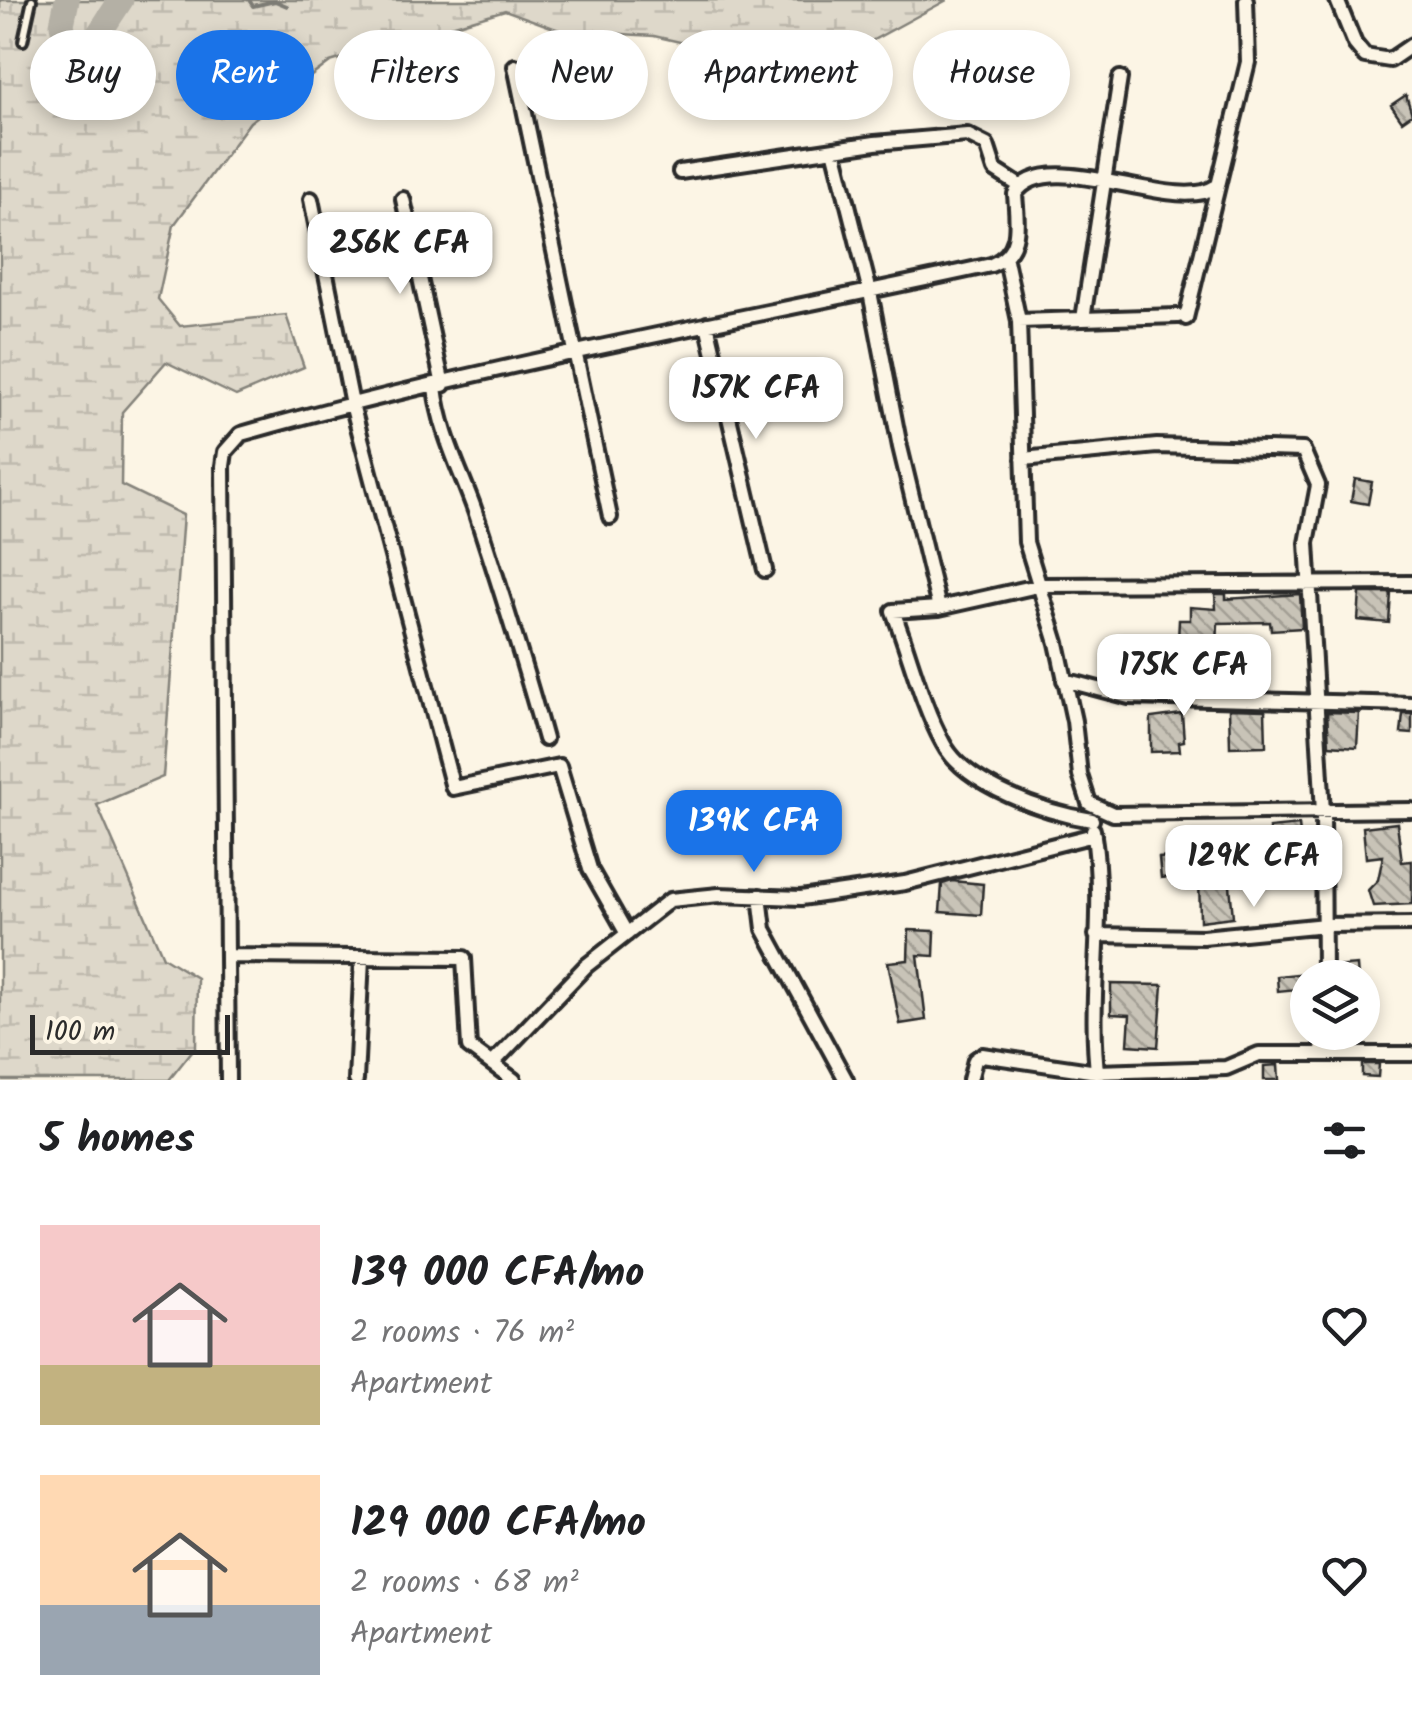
<!DOCTYPE html>
<html lang="en">
<head>
<meta charset="utf-8">
<style>
  :root { --surface:#fff; --page:#f6f6f6; --text:#202124; --muted:#757577; --accent:#1a73e8 }
  body { margin:0; font-family:Kalam,sans-serif; background:var(--page); color:var(--text); height:100vh; display:flex; flex-direction:column; font-size:38px; white-space:nowrap }
  * { box-sizing:border-box; margin:0 }
  p { font-size:32px; color:var(--muted) }
  .icon { flex:none; width:55px; height:55px; fill:none; stroke:currentColor; stroke-width:2; stroke-linecap:round; stroke-linejoin:round }
  .map { position:relative; height:1080px; overflow:hidden }
  .sheet { display:flex; flex-direction:column; background:var(--surface); flex:1 }
  .sheet>* { flex:none }
  .guide { position:absolute; left:30px; top:30px; width:1352px; height:90px; display:flex; gap:20px }
  .fabs { position:absolute; left:1290px; top:960px; display:grid; gap:20px }
  .fabs a { display:grid; place-items:center; width:90px; height:90px; border-radius:50%; background:var(--surface); box-shadow:0 5px 15px #0003; font-size:50px }
  .scale { position:absolute; left:30px; bottom:25px; width:200px; box-sizing:border-box; padding-left:10px; border:5px solid #2b2b2b; border-top:0; font-size:28px; line-height:35px; white-space:nowrap; color:#2b2b2b; -webkit-text-stroke:8px #fcf5e5; paint-order:stroke }
  .price { position:absolute; translate:-50% -85px; padding:0 22px; border-radius:20px; background:#fff; color:#222; font-size:32px; line-height:65px; filter:drop-shadow(0 2px 5px #0008) }
  .price::after { content:''; position:absolute; left:50%; top:60px; width:30px; height:22px; margin-left:-15px; background:inherit; clip-path:polygon(0 0,100% 0,50% 100%) }
  .price.current { background:var(--accent); color:#fff }
  ul { padding:0; list-style:none }
  li { display:flex; align-items:center; gap:30px; height:250px; padding:0 40px }
  li span { display:grid; place-items:center; flex:none; width:280px; height:200px; border-radius:0px; color:#555 }
  li>.icon { margin-inline-start:auto }
  span .icon { width:120px; height:120px; fill:#fffc; stroke-width:1 }
  li b { font-size:42px }
  h2 { display:flex; justify-content:space-between; align-items:center; height:120px; padding:0 40px; font-size:42px }
  .chip { padding:0 35px; border-radius:45px; background:var(--surface); box-shadow:0 5px 15px #0003; font-size:35px; line-height:90px }
  .chip.current { background:var(--accent); color:#fff }
  .map>svg:first-child { display:block }
  .wetland { fill:url(#wetland-marsh); stroke:#84827a; stroke-width:2.5 }
  .lines { fill:none; stroke-linecap:round; stroke-linejoin:round }
  .stream { stroke:#7d7b74; stroke-width:4 }
  .river { stroke:#b4b0a5; stroke-width:25 }
  .building { fill:url(#building-back-hatch); stroke:#2b2b2b; stroke-width:2.5 }
  .service-casing { stroke:#2b2b2b; stroke-width:14 }
  .minor-casing { stroke:#2b2b2b; stroke-width:20 }
  .service { stroke:#fcf5e5; stroke-width:6 }
  .minor { stroke:#fcf5e5; stroke-width:12 }
</style>
</head>
<body>
<div class="map">
<svg width="1412" height="1080" viewBox="0 0 1412 1080">
  <defs>
    <pattern id="wetland-marsh" width="20" height="14" patternUnits="userSpaceOnUse" patternTransform="scale(2.5)"><rect width="20" height="14" fill="#ded8ca"/><path d="M1 5h8M5 5V1M11 12h8M15 12V8" fill="none" stroke="#bfbaae"/></pattern>
    <pattern id="building-back-hatch" width="6" height="6" patternUnits="userSpaceOnUse" patternTransform="scale(2.5)"><rect width="6" height="6" fill="#c8c3b7"/><path d="M-1 5l2 2M0 0l6 6M5-1l2 2" fill="none" stroke="#a39f95"/></pattern>
  </defs>
  <rect width="100%" height="100%" fill="#fcf5e5"/>
  <filter id="ink" filterUnits="userSpaceOnUse"><feTurbulence type="fractalNoise" baseFrequency=".01" numOctaves="2"/><feDisplacementMap in="SourceGraphic" scale="20" xChannelSelector="R" yChannelSelector="G"/><feConvolveMatrix kernelMatrix="1 2 1 2 8 2 1 2 1" color-interpolation-filters="sRGB"/></filter>
  <g filter="url(#ink)">
    <!-- wetland -->
    <path class="wetland" d="M0,0H947L864,45L728,53L654,36L559,30L505,10L330,62L250,122L174,225L158,299L180,326L286,315L304,367L236,396L166,362L122,412L121,485L183,515L163,777L97,805L163,957L197,978L196,1046L169,1080H0Z"/>
    <g class="lines">
      <!-- stream -->
      <path class="stream" d="M249,0L253,6L275,1L287,6"/>
      <!-- river -->
      <path class="river" d="M67,0L62,24L70,62L87,52L121,0"/>
    </g>
    <!-- building -->
    <path class="building" d="M1406,95L1412,114L1402,121L1391,105Z
      M1355,479L1372,482L1368,504L1351,501Z
      M1360,593H1391L1389,623L1358,620Z
      M1215,594H1226V599L1300,594L1302,628L1271,630L1270,622L1218,623L1216,676H1153V640H1178L1179,620H1190V607L1216,609Z
      M1229,709L1265,710L1266,746L1230,747Z
      M1327,712L1359,713L1357,747L1329,745Z
      M1182,714L1184,741L1179,742L1180,751L1151,752V718Z
      M1403,714H1412V734L1401,733Z
      M1397,823L1402,862L1412,861V904L1373,906L1368,890L1378,880L1383,856L1366,858L1363,827Z
      M1299,825L1302,852L1272,855L1269,828Z
      M1184,856L1187,876L1161,878L1159,858Z
      M1199,875H1229L1233,917L1200,921Z
      M952,881L983,884L981,915L940,912L942,884Z
      M909,930L935,931L934,956L918,955L926,1020L900,1024L888,962L908,960Z
      M1357,965L1358,978H1334V967Z
      M1306,973L1308,988L1278,991L1277,976Z
      M1111,984L1163,985L1158,1047L1128,1045L1130,1015L1111,1014Z
      M1362,1064H1379L1378,1077L1362,1076Z
      M1278,1065L1279,1080H1264V1066Z"/>
    <g class="lines">
      <!-- service casing -->
      <g class="service-casing">
        <path id="service" d="M23,41L32,0"/>
      </g>
      <!-- minor casing -->
      <g class="minor-casing">
        <path id="minor" d="M1337,0L1355,44L1365,56L1390,60L1412,45
          M515,66L610,517
          M834,149L870,292L900,447L939,608
          M680,172L875,143L967,135L987,145L995,170L1020,186
          M311,199L352,404L453,788L559,766L590,869L627,934
          M403,199L443,385
          M1006,260L1019,321L1026,542L1057,643L1074,721L1080,775L1089,803L1113,814L1412,810
          M1186,318L1248,62L1246,0
          M1083,319L1120,78
          M1019,321L1178,316
          M707,324L765,570
          M435,387C440,432 460,469 475,511C500,587 524,662 545,739
          M1023,459L1157,446L1303,450L1318,485L1307,543L1323,812L1324,978
          M1064,680L1129,697L1412,704
          M1092,820C1047,813 965,786 943,743C921,703 910,654 893,611L939,608L1042,585L1412,583
          M1093,830C1107,913 1087,997 1098,1079
          M760,896L764,929L846,1080
          M1096,935L1203,937L1325,925L1412,924
          M230,956L464,958L469,1047L514,1080
          M1322,1054L1323,1032
          M493,1063L586,966L670,900L719,895L801,898L905,883L1094,835
          M228,1080L223,466L225,452L241,434C487,364 741,320 991,265C1023,253 1017,223 1015,194C1046,143 1175,215 1215,187
          M356,1080L362,958
          M970,1080L975,1060L982,1055L1097,1072L1226,1068L1259,1054H1412"/>
      </g>
      <!-- service -->
      <use href="#service" class="service"/>
      <!-- minor -->
      <use href="#minor" class="minor"/>
    </g>
  </g>
</svg>
<div class="fabs">
<a><svg class="icon" aria-label="layers" viewBox="0 0 24 24"><path d="M12 4l9 5-9 5-9-5zM3 14l9 5 9-5"/></svg></a>
</div>
<div class="scale">100 m</div>
<b class="price" style="left:400px;top:297px">256K CFA</b>
<b class="price" style="left:756px;top:442px">157K CFA</b>
<b class="price" style="left:1184px;top:719px">175K CFA</b>
<b class="price current" style="left:754px;top:875px">139K CFA</b>
<b class="price" style="left:1254px;top:910px">129K CFA</b>
<div class="guide">
<a class="chip">Buy</a>
<a class="chip current">Rent</a>
<a class="chip">Filters</a>
<a class="chip">New</a>
<a class="chip">Apartment</a>
<a class="chip">House</a>
</div>
</div>
<section class="sheet">
<h2>5 homes<svg class="icon" aria-label="filters" viewBox="0 0 24 24"><path d="M4 7h16M4 17h16"/><circle cx="9" cy="7" r="2"/><circle cx="15" cy="17" r="2"/></svg></h2>
<ul>
<li><span style="background:linear-gradient(#f6c9c9 70%,#c2b280 0)"><svg class="icon" aria-label="home" viewBox="0 0 24 24"><path d="M3 11l9-7 9 7M6 9v11h12V9"/></svg></span><div><b>139 000 CFA/mo</b><p>2 rooms · 76 m²</p><p>Apartment</p></div><svg class="icon" aria-label="heart" viewBox="0 0 24 24"><path d="M12 20l-8-8c-3-5 5-10 8-4 3-6 11-1 8 4z"/></svg></li>
<li><span style="background:linear-gradient(#ffd9b3 65%,#9aa5b1 0)"><svg class="icon" aria-label="home" viewBox="0 0 24 24"><path d="M3 11l9-7 9 7M6 9v11h12V9"/></svg></span><div><b>129 000 CFA/mo</b><p>2 rooms · 68 m²</p><p>Apartment</p></div><svg class="icon" aria-label="heart" viewBox="0 0 24 24"><path d="M12 20l-8-8c-3-5 5-10 8-4 3-6 11-1 8 4z"/></svg></li>
</ul>
</section>
</body>
</html>
